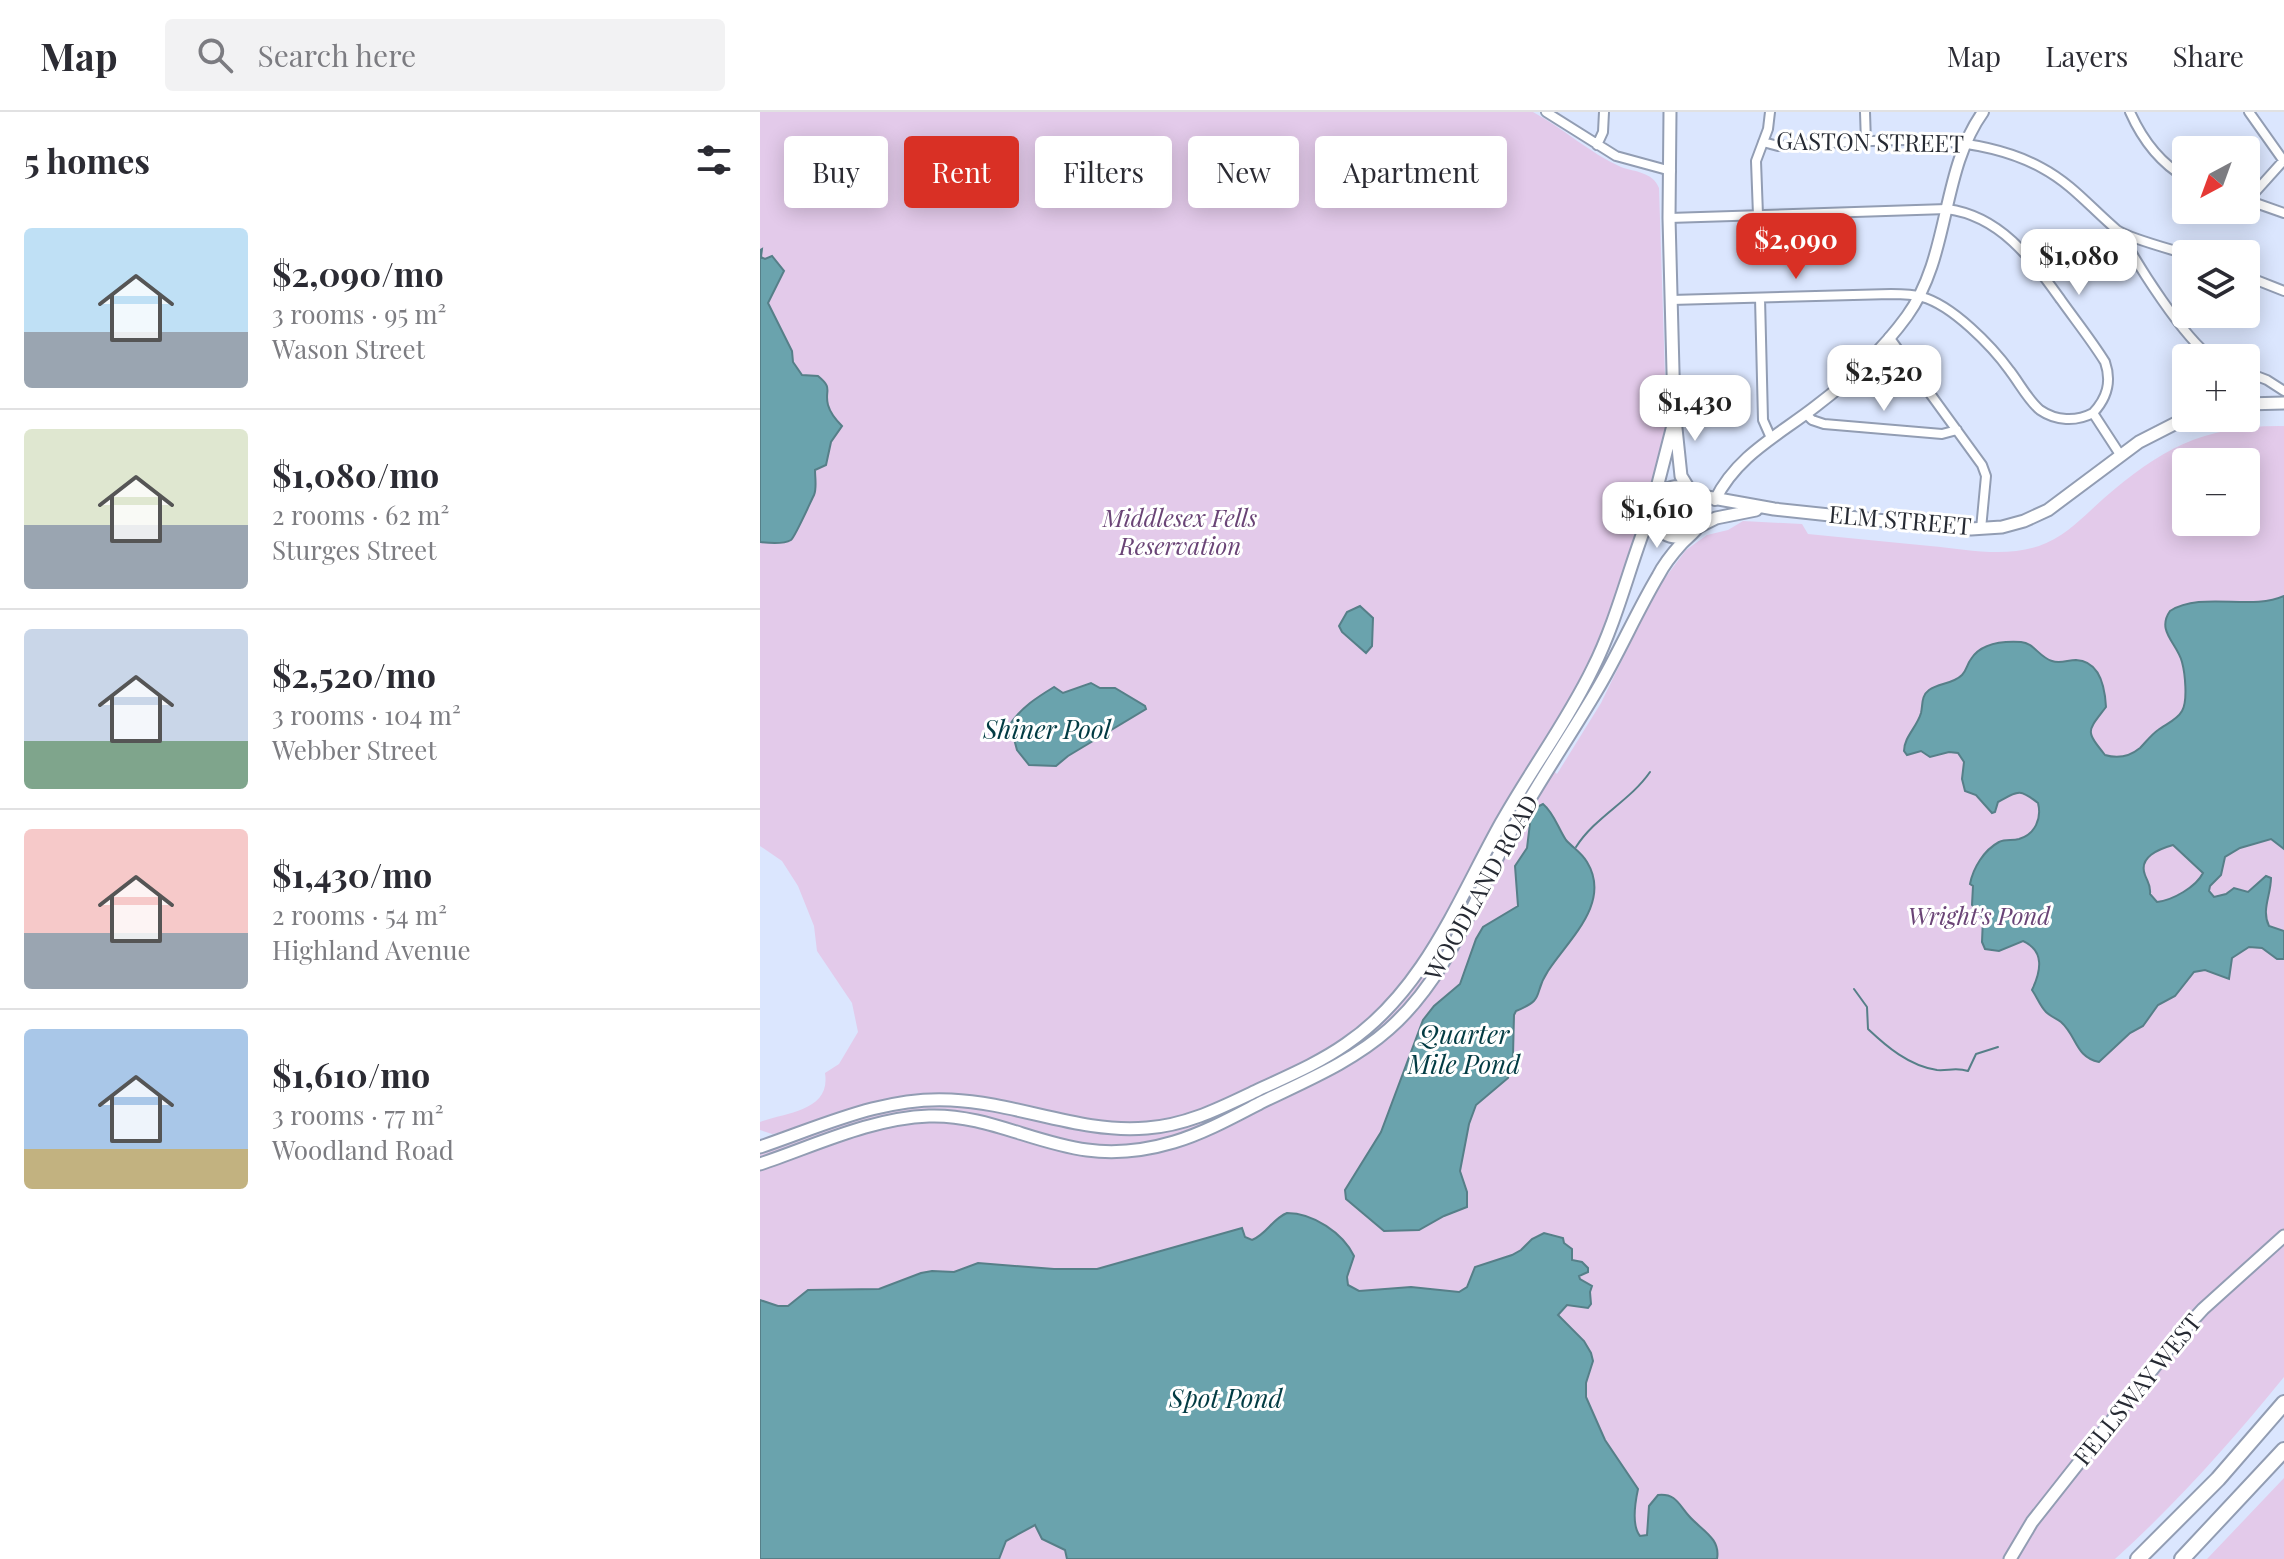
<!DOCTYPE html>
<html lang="en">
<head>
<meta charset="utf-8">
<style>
  :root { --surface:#fff; --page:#f2f2f3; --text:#2b2b33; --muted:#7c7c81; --line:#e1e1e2; --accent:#d93025 }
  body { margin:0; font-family:"Playfair Display",serif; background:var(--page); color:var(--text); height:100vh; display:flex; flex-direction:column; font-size:30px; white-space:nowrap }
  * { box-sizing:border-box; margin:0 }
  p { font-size:26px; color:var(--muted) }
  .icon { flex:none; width:44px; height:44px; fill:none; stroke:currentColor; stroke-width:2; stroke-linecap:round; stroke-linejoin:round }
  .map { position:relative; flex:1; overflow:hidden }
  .sheet { display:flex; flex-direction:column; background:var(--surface); width:760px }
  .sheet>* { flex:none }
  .top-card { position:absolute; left:24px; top:24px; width:760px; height:72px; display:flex; gap:16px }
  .needle { width:52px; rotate:221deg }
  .buttons { position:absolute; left:1412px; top:24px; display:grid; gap:16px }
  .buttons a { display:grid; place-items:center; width:88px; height:88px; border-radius:8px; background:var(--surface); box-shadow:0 4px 20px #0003; font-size:40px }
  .price { position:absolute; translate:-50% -68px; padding:0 18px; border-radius:16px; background:#fff; color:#222; font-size:26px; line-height:52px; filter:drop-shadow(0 2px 4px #0008) }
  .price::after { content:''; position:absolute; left:50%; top:48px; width:24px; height:18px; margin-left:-12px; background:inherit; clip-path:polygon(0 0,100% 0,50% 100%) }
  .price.current { background:var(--accent); color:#fff }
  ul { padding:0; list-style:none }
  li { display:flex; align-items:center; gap:24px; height:200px; padding:0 24px }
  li+li { border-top:2px solid var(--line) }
  li span { display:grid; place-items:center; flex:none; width:224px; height:160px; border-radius:8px; color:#555 }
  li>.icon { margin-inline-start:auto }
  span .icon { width:96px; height:96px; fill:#fffc; stroke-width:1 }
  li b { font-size:34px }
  h2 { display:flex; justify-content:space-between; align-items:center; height:96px; padding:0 24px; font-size:34px }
  .pill { padding:0 28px; border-radius:8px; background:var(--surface); box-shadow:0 4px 20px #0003; font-size:28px; line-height:72px }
  .pill.current { background:var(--accent); color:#fff }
  header { display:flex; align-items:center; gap:48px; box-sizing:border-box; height:112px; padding:0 40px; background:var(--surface); border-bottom:2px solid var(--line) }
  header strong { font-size:38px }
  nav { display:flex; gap:44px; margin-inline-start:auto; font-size:28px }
  .search { width:560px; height:72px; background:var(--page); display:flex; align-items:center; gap:20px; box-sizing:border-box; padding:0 28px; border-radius:8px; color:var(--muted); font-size:30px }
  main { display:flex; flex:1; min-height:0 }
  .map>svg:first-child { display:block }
  .green { fill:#e3caea; fill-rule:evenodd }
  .water { fill:#6aa3ad; stroke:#567f88; stroke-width:2; fill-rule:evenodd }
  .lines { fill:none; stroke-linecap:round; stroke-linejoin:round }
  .stream { stroke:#567f88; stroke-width:2 }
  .minor-casing { stroke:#929db3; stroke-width:12 }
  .tertiary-casing { stroke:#929db3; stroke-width:14 }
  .secondary-casing { stroke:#929db3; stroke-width:15 }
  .motorway-casing { stroke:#929db3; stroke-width:18 }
  .minor { stroke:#fff; stroke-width:8 }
  .tertiary { stroke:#fff; stroke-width:10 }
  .secondary { stroke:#fff; stroke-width:11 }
  .motorway { stroke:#fff; stroke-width:14 }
  .labels { text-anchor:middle; stroke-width:6; stroke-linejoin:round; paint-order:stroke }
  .street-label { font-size:24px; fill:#262a33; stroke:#fff }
  .park-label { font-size:24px; font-style:italic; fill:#6a4476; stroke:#fff }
  .water-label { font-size:26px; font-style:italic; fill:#023b43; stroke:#fff }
</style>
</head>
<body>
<header>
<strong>Map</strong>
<div class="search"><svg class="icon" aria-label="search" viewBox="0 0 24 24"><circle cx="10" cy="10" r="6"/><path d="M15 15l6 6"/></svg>Search here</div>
<nav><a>Map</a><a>Layers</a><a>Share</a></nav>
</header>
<main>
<section class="sheet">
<h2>5 homes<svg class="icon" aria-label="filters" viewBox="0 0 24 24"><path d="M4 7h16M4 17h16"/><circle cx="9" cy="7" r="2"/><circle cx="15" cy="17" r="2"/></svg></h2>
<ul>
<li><span style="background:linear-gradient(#bfe0f5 65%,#9aa5b1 0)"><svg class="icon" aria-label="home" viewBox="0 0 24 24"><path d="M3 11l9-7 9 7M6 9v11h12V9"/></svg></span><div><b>$2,090/mo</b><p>3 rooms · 95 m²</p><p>Wason Street</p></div></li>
<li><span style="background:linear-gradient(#dfe7d0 60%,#9aa5b1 0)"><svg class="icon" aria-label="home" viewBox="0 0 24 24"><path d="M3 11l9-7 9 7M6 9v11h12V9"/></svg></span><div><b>$1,080/mo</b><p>2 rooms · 62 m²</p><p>Sturges Street</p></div></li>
<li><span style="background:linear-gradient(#c9d6e8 70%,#7fa58c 0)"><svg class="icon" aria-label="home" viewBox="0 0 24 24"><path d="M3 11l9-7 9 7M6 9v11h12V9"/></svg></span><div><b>$2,520/mo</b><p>3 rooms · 104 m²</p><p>Webber Street</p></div></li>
<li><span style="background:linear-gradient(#f6c9c9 65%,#9aa5b1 0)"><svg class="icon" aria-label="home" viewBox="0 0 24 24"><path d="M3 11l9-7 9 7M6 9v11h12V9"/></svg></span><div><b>$1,430/mo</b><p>2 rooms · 54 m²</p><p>Highland Avenue</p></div></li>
<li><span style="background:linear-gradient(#a9c7e8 75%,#c2b280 0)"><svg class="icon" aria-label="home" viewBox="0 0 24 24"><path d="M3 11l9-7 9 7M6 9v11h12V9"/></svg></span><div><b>$1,610/mo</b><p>3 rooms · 77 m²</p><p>Woodland Road</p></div></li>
</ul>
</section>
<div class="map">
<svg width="1524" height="1447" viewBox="0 0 1524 1447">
  <rect width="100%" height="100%" fill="#dbe6fe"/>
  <!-- green -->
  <path class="green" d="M0,0H773C803,16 831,42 861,55C875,60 893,60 899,76L907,328L898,364L835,541L816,577L776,642L797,662L841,591L896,478L926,438L947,423L968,418L983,409L1042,412L1048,422C1088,426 1129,430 1170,434C1205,437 1244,446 1279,434C1305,425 1323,405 1343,387C1402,336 1444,313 1524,314V1265C1472,1329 1416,1392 1355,1447H0V1029L23,1020L12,1022L0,1018V1010C27,1000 71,999 65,961L79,952L98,920L92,891L57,839L54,814L38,774L22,749L0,734ZM1426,350H1486V410H1426Z
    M1524,1366V1447H1447Z"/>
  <!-- water -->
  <path class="water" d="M2,137L1,145L5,147L12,144L24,159L8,191L32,239L33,250L42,263L58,264C74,277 64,278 68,293C70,300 77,309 82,314L71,330L66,353L55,358C55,366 57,376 54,383C51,389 35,425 31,428C24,432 8,431 0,430V138Z
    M1524,484V737L1511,727L1480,736L1465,745L1461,763L1450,774L1449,779L1454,785L1466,782L1474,776L1488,780L1506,764L1511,766C1511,783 1501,798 1509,814L1524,819V847H1517L1502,836L1489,835L1472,846L1469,867L1445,858L1434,860L1415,884L1398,893L1383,914L1370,921L1339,950C1315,945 1317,924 1301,910C1297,907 1290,904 1286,900C1280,894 1277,885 1272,878C1281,859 1285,839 1263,829L1239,839L1225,837L1222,830L1223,806L1212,793L1213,774L1210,772C1213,756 1224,738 1239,730C1246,727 1252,729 1259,727C1275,722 1282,707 1278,691C1259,676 1258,679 1238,690L1235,700L1232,701L1216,683L1205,679L1202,667L1204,650L1198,641L1189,640L1170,645L1161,639L1147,643L1144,639C1144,625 1157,615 1161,601C1163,592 1161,584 1169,578C1179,571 1193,572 1202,563C1207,558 1207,552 1211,547C1221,531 1244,529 1261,530C1274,531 1279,545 1292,549C1300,552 1308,548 1316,548C1340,549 1345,576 1346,595C1327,620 1325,618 1345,643C1358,647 1369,645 1380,636C1386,630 1391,623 1398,618C1406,612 1417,608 1422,599C1428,589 1425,561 1422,550C1417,531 1396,519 1410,499C1442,479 1491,499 1524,484ZM1413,733L1443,761C1436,775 1413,788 1397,790L1390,782C1391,773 1388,771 1385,763C1378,745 1399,737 1413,733Z
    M600,494L613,506L612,534L606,541L582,520L579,514L587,500Z
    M331,571L340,576H355L385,594L386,597L308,644L296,654L269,653L257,638L250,612C262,595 276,586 294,575L303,581Z
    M783,692C794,701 798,716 806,728C813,736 821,740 827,750C852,791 808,828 788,859C772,883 787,886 756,899L754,903L753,943L748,966L716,993L709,1012L700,1059L707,1080V1095L684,1104L659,1118L624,1119L586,1087L585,1078L621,1020L663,908L674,894L700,872L716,827L723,815L758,794L755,754L767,736L771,703L777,695Z
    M527,1101C553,1101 583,1121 594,1144L587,1165L588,1173L599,1179L651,1175L699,1180L707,1175L715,1155L752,1143L761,1138L772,1127L784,1121L803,1126L804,1131L812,1137V1148L822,1150L828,1156V1160L819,1164L820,1167L832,1174L830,1180L831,1192L828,1196L807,1193L798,1203L824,1229L831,1241L833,1249L826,1271V1285L845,1328L878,1377C875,1391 871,1413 880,1424L887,1423L889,1394L898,1383C916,1381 919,1393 929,1404C941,1418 961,1426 957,1447H307L305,1438L282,1427L275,1413L246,1429L239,1447H0V1188L18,1194H28L48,1178L119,1177L161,1161L172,1159L194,1160L218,1151L294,1157H337L482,1116L485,1125L492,1128C507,1122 512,1107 527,1101Z"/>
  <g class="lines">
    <!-- stream -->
    <path class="stream" d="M816,735C835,705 870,689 890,660
      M1094,877L1107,895L1108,917C1126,934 1149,954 1177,958C1188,959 1196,955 1208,959L1216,942L1238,935"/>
    <!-- minor casing -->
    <g class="minor-casing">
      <path id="minor" d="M786,0L856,44L911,59
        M1105,0L1106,31
        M1370,0C1382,27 1400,51 1426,66
        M1489,0L1523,48
        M1003,30L1018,34C1104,31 1205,14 1282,56C1312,72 1332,97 1357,118C1368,126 1410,137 1426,142
        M837,33L843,20L844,0
        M1487,88L1524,101
        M1488,88L1524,48
        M998,103L996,49L1008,17L1010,0
        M909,106L1187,97C1241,104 1272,148 1301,188C1316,209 1332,229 1345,250C1352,270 1347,286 1333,301L1361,344
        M1360,120C1378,154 1423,225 1452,246
        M1486,164L1524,179
        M1000,186L1003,308L1011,326
        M911,188L1131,182C1142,182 1152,182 1162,185C1192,193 1232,234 1250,259C1260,272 1268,288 1280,298C1296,309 1316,310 1333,301
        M1129,225L1222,353L1226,364L1221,417
        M1486,260L1507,268L1524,279
        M1046,302L1052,308L1064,312L1182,322L1197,318"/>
    </g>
    <!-- tertiary casing -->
    <g class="tertiary-casing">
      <path id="tertiary" d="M955,388C977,343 1019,323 1056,294C1089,269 1123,237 1147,204C1191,143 1180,60 1223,0"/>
    </g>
    <!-- secondary casing -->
    <g class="secondary-casing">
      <path id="secondary" d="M910,0L909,106L914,297L921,364L929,377
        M1486,292L1524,291
        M912,317L891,399C894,419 910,431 930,422
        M936,383L1014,397L1182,415L1211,417L1242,415L1264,409L1288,398L1379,330L1426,306
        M940,414L956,406L996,398
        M0,1035C62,1014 124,984 191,988C258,991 321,1022 387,1016C428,1013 462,995 498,978C528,964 559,951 586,932C664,879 697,790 741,711C770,659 807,610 833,556C858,506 870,451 891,399
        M0,1052C54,1034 111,1006 169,1004C225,1002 273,1031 327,1038C356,1042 387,1038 414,1030C444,1021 473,1005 500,991C545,969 592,950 629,917C690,863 714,785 753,716C779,669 810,624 837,578C859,541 876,501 898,464C904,452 913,441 922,431C928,425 936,419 940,412C955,382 914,359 894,388
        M1250,1447L1272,1410L1421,1221L1443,1197L1524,1124"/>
    </g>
    <!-- motorway casing -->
    <g class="motorway-casing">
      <path id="motorway" d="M1378,1447L1458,1367L1524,1291
        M1422,1447L1524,1338"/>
    </g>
    <!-- minor -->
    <use href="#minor" class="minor"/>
    <!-- tertiary -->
    <use href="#tertiary" class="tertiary"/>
    <!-- secondary -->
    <use href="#secondary" class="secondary"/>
    <!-- motorway -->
    <use href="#motorway" class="motorway"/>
  </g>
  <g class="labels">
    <!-- street labels -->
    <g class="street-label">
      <text transform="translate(1110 31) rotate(1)" y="8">GASTON STREET</text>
      <text transform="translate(1140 409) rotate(5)" y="8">ELM STREET</text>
      <text transform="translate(722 776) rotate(-61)" y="8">WOODLAND ROAD</text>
      <text transform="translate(1378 1278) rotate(-51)" y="8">FELLSWAY WEST</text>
    </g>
    <!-- park labels -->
    <g class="park-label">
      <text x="420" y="415">Middlesex Fells<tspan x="420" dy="28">Reservation</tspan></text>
      <text x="1219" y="813">Wright's Pond</text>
    </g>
    <!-- water labels -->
    <g class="water-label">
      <text x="287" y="627">Shiner Pool</text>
      <text x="704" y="932">Quarter<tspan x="704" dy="30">Mile Pond</tspan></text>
      <text x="466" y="1296">Spot Pond</text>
    </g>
  </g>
</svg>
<div class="buttons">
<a><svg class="needle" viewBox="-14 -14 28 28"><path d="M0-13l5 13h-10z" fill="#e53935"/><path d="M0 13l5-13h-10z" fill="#7c7c81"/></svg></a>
<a><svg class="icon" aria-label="layers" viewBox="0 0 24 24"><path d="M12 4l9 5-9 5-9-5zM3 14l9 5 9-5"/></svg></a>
<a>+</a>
<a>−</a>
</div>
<b class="price current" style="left:1036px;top:169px">$2,090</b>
<b class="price" style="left:1319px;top:185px">$1,080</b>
<b class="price" style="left:1124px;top:301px">$2,520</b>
<b class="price" style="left:935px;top:331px">$1,430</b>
<b class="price" style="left:897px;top:438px">$1,610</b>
<div class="top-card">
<a class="pill">Buy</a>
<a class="pill current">Rent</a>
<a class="pill">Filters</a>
<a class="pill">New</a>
<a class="pill">Apartment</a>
</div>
</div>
</main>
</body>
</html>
